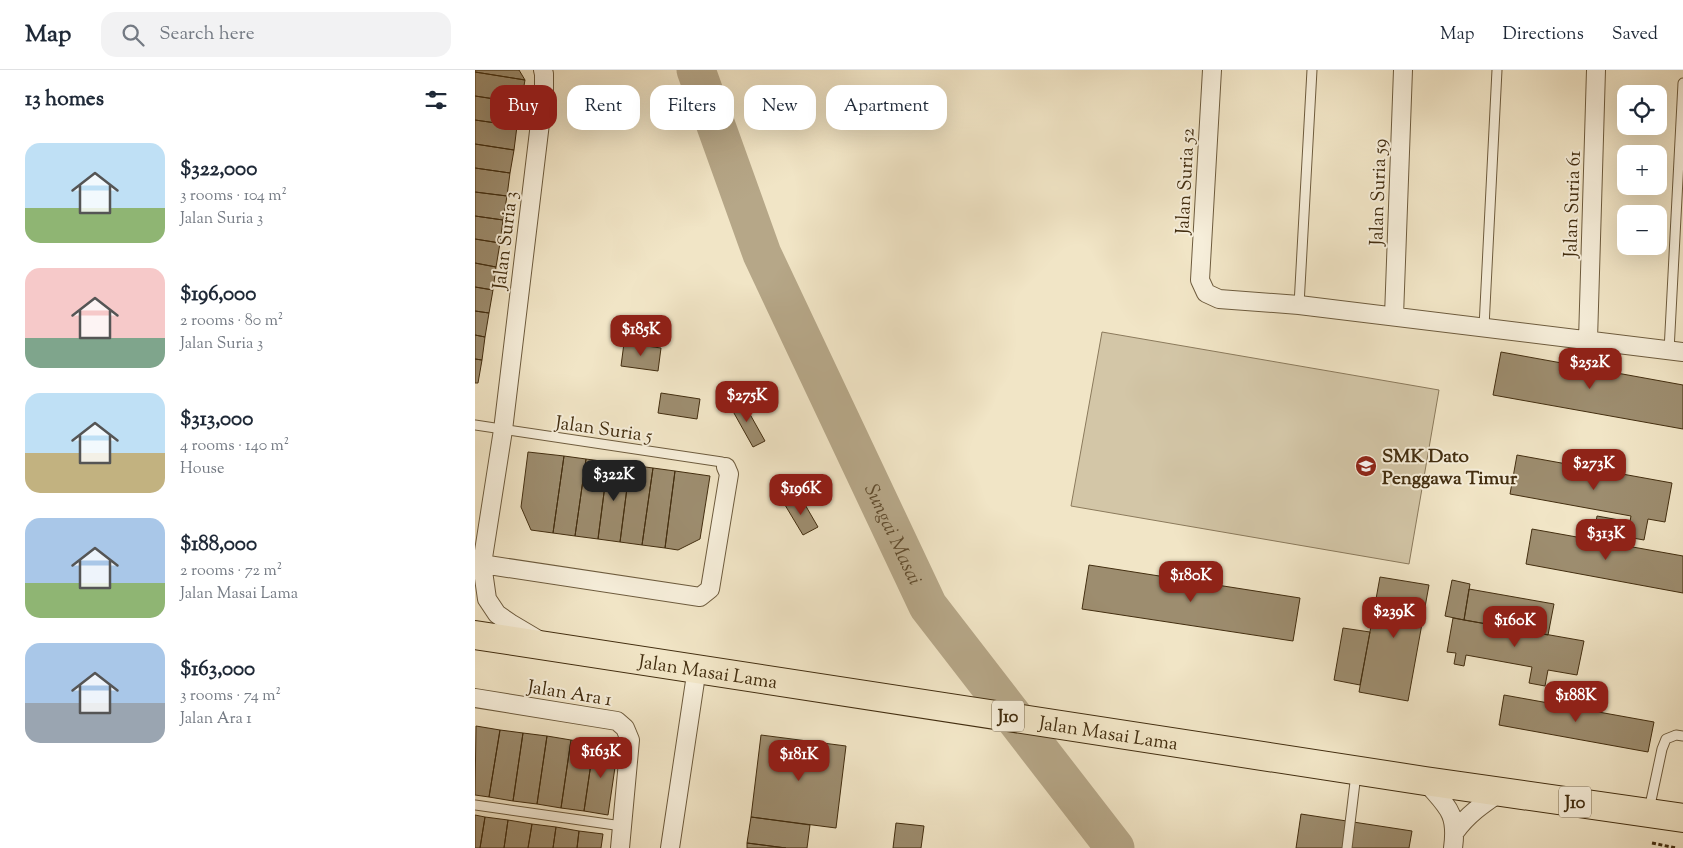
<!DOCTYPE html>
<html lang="en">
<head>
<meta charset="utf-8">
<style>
  :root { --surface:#fff; --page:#f2f2f3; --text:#1f2937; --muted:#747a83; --line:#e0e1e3; --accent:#8f2418 }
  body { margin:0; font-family:"Sorts Mill Goudy",serif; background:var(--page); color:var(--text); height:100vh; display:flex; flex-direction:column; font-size:19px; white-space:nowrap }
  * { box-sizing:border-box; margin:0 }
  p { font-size:16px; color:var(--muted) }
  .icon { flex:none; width:28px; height:28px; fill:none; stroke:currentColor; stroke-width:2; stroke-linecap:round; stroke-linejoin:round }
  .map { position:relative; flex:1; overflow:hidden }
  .details { display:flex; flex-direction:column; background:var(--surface); width:475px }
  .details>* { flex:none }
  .banner { position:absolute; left:15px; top:15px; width:475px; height:45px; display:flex; gap:10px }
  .fabs { position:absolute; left:1142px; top:15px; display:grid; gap:10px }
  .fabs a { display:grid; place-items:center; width:50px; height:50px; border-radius:10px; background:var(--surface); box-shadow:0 5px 20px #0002; font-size:25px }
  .price { position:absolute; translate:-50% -42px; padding:0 11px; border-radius:10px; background:var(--accent); color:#fff; font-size:16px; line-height:32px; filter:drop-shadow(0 1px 2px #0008) }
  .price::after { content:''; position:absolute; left:50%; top:30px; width:15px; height:11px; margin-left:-8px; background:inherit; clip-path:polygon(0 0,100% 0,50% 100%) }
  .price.active { background:#222; color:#fff }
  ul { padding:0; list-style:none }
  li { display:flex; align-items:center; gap:15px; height:125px; padding:0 25px }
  li span { display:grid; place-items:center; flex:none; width:140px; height:100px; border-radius:15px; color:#555 }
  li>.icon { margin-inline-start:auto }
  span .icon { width:60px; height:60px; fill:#fffc; stroke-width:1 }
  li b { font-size:21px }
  h2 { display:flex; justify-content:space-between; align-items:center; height:60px; padding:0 25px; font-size:21px }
  .tag { padding:0 18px; border-radius:15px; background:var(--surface); box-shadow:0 5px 20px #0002; font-size:18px; line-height:45px }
  .tag.active { background:var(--accent); color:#fff }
  header { display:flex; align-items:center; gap:30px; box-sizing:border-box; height:70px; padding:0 25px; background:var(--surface); border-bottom:1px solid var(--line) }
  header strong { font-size:24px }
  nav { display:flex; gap:28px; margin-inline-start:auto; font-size:18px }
  .search { width:350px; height:45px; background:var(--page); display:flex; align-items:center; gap:12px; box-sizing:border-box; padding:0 18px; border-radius:15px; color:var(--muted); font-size:19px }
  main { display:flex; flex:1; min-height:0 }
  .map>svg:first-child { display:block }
  .green { fill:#d3c6a7; stroke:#8b7a5c }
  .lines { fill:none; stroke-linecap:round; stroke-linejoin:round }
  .river { stroke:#b6a788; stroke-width:39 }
  .building { fill:#9d8d6f; stroke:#432e10 }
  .lane-casing { stroke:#6e5c3e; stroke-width:11 }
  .street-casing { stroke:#6e5c3e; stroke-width:20 }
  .primary-casing { stroke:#432e10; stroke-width:30 }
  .path { stroke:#432e10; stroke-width:3; stroke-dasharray:4 2.5; stroke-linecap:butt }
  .lane { stroke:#f6eeda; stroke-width:9 }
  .street { stroke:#f6eeda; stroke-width:18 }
  .primary { stroke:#f1e5c6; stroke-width:28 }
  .labels { text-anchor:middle; stroke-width:4; stroke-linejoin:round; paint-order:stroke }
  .shield { fill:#f6eeda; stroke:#79684d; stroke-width:1 }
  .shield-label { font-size:18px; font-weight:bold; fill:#432e10 }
  .street-label { font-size:19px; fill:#432e10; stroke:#f6eeda }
  .poi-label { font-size:19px; font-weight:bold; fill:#432e10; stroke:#f6eeda; text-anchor:start }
  .water-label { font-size:20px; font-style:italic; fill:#604c2e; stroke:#f6eeda }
</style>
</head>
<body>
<header>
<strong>Map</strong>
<div class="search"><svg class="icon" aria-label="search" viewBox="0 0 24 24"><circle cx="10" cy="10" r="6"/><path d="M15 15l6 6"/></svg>Search here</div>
<nav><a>Map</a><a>Directions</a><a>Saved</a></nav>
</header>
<main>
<section class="details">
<h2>13 homes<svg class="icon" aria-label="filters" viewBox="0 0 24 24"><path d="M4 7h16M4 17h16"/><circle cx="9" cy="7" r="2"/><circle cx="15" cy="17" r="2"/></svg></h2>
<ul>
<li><span style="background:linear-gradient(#bfe0f5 65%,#8fb573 0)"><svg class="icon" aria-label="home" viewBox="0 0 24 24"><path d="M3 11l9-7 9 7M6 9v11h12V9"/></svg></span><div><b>$322,000</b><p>3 rooms · 104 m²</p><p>Jalan Suria 3</p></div></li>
<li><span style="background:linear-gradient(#f6c9c9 70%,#7fa58c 0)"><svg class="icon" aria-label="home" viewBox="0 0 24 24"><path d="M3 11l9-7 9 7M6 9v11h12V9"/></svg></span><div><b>$196,000</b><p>2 rooms · 80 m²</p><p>Jalan Suria 3</p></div></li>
<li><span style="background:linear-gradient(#bfe0f5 60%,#c2b280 0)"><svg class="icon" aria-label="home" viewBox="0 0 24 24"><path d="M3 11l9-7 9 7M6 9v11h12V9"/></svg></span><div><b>$313,000</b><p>4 rooms · 140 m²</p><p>House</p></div></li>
<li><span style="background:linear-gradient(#a9c7e8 65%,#8fb573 0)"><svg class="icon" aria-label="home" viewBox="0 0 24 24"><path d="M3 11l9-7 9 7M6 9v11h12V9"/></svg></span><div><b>$188,000</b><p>2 rooms · 72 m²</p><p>Jalan Masai Lama</p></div></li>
<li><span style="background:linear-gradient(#a9c7e8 60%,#9aa5b1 0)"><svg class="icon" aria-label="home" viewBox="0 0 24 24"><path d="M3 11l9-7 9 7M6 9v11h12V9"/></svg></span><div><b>$163,000</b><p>3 rooms · 74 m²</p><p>Jalan Ara 1</p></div></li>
</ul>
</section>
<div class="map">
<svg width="1208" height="778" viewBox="0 0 1208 778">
  <rect width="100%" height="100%" fill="#f1e5c6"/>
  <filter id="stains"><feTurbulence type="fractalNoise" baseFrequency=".004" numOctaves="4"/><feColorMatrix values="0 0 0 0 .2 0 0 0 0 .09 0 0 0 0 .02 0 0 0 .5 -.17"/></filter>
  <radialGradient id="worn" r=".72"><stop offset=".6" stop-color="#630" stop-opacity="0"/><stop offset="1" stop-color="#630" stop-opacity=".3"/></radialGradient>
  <!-- green -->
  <path class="green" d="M627,262L964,320L934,494L596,436Z"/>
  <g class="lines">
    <!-- river -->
    <path class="river" id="s1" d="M221,0L287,184L453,536L640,778"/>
  </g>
  <!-- building -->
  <path class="building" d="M0,0H44L50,10L0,2Z
    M0,2L50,10L46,33L0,26Z
    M0,26L46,33L42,56L0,50Z
    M0,50L42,56L39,80L0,74Z
    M0,74L39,80L35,103L0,98Z
    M0,98L35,103L32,126L0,122Z
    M0,122L32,126L28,150L0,146Z
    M0,146L28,150L25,173L0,169Z
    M0,169L25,173L21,197L0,193Z
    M0,193L21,197L18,220L0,217Z
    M0,217L18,220L14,243L0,241Z
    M0,241L14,243L10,267L0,265Z
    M0,265L10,267L7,290L0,289Z
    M149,273L186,278L183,301L146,296Z
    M1026,282L1208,315V359L1018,325Z
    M0,289L7,290L3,313H0Z
    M186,323L225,329L222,349L183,343Z
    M267,330L290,371L278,377L255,336Z
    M53,382L89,386L78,463L56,460L46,437Z
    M1042,385L1197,413L1190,452L1173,449L1169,470L1152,467L1156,446L1035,424Z
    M89,386L111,389L100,466L78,463Z
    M111,389L133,392L123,469L100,466Z
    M133,392L155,395L145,472L123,469Z
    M155,395L178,398L167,475L145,472Z
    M178,398L200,401L190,478L167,475Z
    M200,401L235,406L225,469L203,480L190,478Z
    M325,426L343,457L328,465L310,435Z
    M1122,446L1150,451L1147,469L1119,464Z
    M1057,459L1208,486V523L1051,494Z
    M614,495L825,528L818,571L607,539Z
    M905,507L954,515L933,631L884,622Z
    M977,510L995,514L989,550L970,546Z
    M994,519L1079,534L1073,565L989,550Z
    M978,548L1109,571L1102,605L1073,600L1070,616L1054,613L1057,597L991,585L989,596L979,594L981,583L972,582Z
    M868,558L895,562L885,615L859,610Z
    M1029,625L1179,652L1173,682L1024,655Z
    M1,656L25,660L14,727L0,725Z
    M25,660L48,663L38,731L14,727Z
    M48,663L72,666L62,734L38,731Z
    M286,665L371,676L361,758L276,747Z
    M72,666L96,670L86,738L62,734Z
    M96,670L119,673L109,741L86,738Z
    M119,673L143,677L133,745L109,741Z
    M826,744L937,761L934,778H821Z
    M0,745L10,747L5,778H0Z
    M10,747L33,750L29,778H5Z
    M276,747L335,755L332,778H311L272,773Z
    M33,750L57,754L53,778H29Z
    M421,753L449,756L446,778H418Z
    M57,754L81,757L78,778H53Z
    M81,757L104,761L102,778H78Z
    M104,761L128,764L126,778H102Z
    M272,773L311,778H272Z"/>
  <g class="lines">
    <!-- lane casing -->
    <g class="lane-casing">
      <path id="lane" d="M824,235L837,0
        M1009,257L1022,0
        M1194,281L1208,13
        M0,355L247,392L251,397
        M0,735L147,756
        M1174,740L1187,679L1191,669L1201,665L1208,666
        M872,778L881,704"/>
    </g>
    <!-- street casing -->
    <g class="street-casing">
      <path id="street" d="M737,0L725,210L731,223L744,229L824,235L1208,282
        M919,246L928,0
        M1113,270L1121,0
        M0,493L225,527L235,519L254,404L251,397
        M62,569L35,553L22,544L12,529L7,494L28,360L69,20V4L68,0
        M0,628L142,651L150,658L155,670L145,778
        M950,711C972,737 983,742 978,778
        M980,762C993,744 1008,734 1027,721
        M195,778L222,598"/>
    </g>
    <!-- primary casing -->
    <g class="primary-casing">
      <g id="primary">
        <path id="s2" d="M0,565L950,711L1208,748"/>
      </g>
    </g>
    <!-- path -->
    <path class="path" d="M1177,773L1201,778"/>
    <!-- lane -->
    <use href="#lane" class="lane"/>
    <!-- street -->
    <use href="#street" class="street"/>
    <!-- primary -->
    <use href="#primary" class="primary"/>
  </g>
  <!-- icons -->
  <defs>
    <g id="school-disc" transform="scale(1.125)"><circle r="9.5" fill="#8f2418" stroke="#f6eeda"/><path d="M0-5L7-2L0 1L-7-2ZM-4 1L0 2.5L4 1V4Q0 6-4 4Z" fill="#fff"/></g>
  </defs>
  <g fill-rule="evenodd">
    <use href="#school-disc" x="891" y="396"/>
  </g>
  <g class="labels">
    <!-- shield labels -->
    <g class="shield">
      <rect x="517" y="630.5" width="32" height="31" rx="4"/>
      <rect x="1084" y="716.5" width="32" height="31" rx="4"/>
    </g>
    <g class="shield-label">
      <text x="533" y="652">J10</text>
      <text x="1100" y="738">J10</text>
    </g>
    <!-- street labels -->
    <g class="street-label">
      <text transform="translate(709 111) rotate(-87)" y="7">Jalan Suria 52</text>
      <text transform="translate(902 122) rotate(-88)" y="7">Jalan Suria 59</text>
      <text transform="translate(1096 134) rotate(-88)" y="7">Jalan Suria 61</text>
      <text transform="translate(29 170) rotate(-83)" y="7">Jalan Suria 3</text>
      <text transform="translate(129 358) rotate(8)" y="7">Jalan Suria 5</text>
      <text dy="7" stroke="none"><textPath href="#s2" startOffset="236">Jalan Masai Lama</textPath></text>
      <text transform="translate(95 622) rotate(9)" y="7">Jalan Ara 1</text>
      <text dy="7" stroke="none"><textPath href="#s2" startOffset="641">Jalan Masai Lama</textPath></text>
    </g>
    <!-- poi labels -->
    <g class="poi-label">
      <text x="907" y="392">SMK Dato<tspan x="907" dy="22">Penggawa Timur</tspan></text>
    </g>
    <!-- water labels -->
    <g class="water-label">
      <text dy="7" stroke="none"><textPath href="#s1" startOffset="505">Sungai Masai</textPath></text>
    </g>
  </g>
  <rect width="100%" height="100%" filter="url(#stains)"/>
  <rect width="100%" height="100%" fill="url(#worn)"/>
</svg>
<div class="fabs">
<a><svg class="icon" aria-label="locate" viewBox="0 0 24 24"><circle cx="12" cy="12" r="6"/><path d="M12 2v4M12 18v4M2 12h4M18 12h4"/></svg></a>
<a>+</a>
<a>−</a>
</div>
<b class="price" style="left:166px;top:287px">$185K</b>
<b class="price" style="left:1115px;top:320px">$252K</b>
<b class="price" style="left:272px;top:353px">$275K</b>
<b class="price" style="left:1119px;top:421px">$273K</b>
<b class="price active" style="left:139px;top:432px">$322K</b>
<b class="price" style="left:326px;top:446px">$196K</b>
<b class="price" style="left:1131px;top:491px">$313K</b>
<b class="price" style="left:716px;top:533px">$180K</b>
<b class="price" style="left:919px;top:569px">$239K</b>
<b class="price" style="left:1040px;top:578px">$160K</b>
<b class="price" style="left:1101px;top:653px">$188K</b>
<b class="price" style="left:126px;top:709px">$163K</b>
<b class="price" style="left:324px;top:712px">$181K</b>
<div class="banner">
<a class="tag active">Buy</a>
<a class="tag">Rent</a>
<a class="tag">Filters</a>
<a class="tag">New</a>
<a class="tag">Apartment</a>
</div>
</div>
</main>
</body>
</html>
